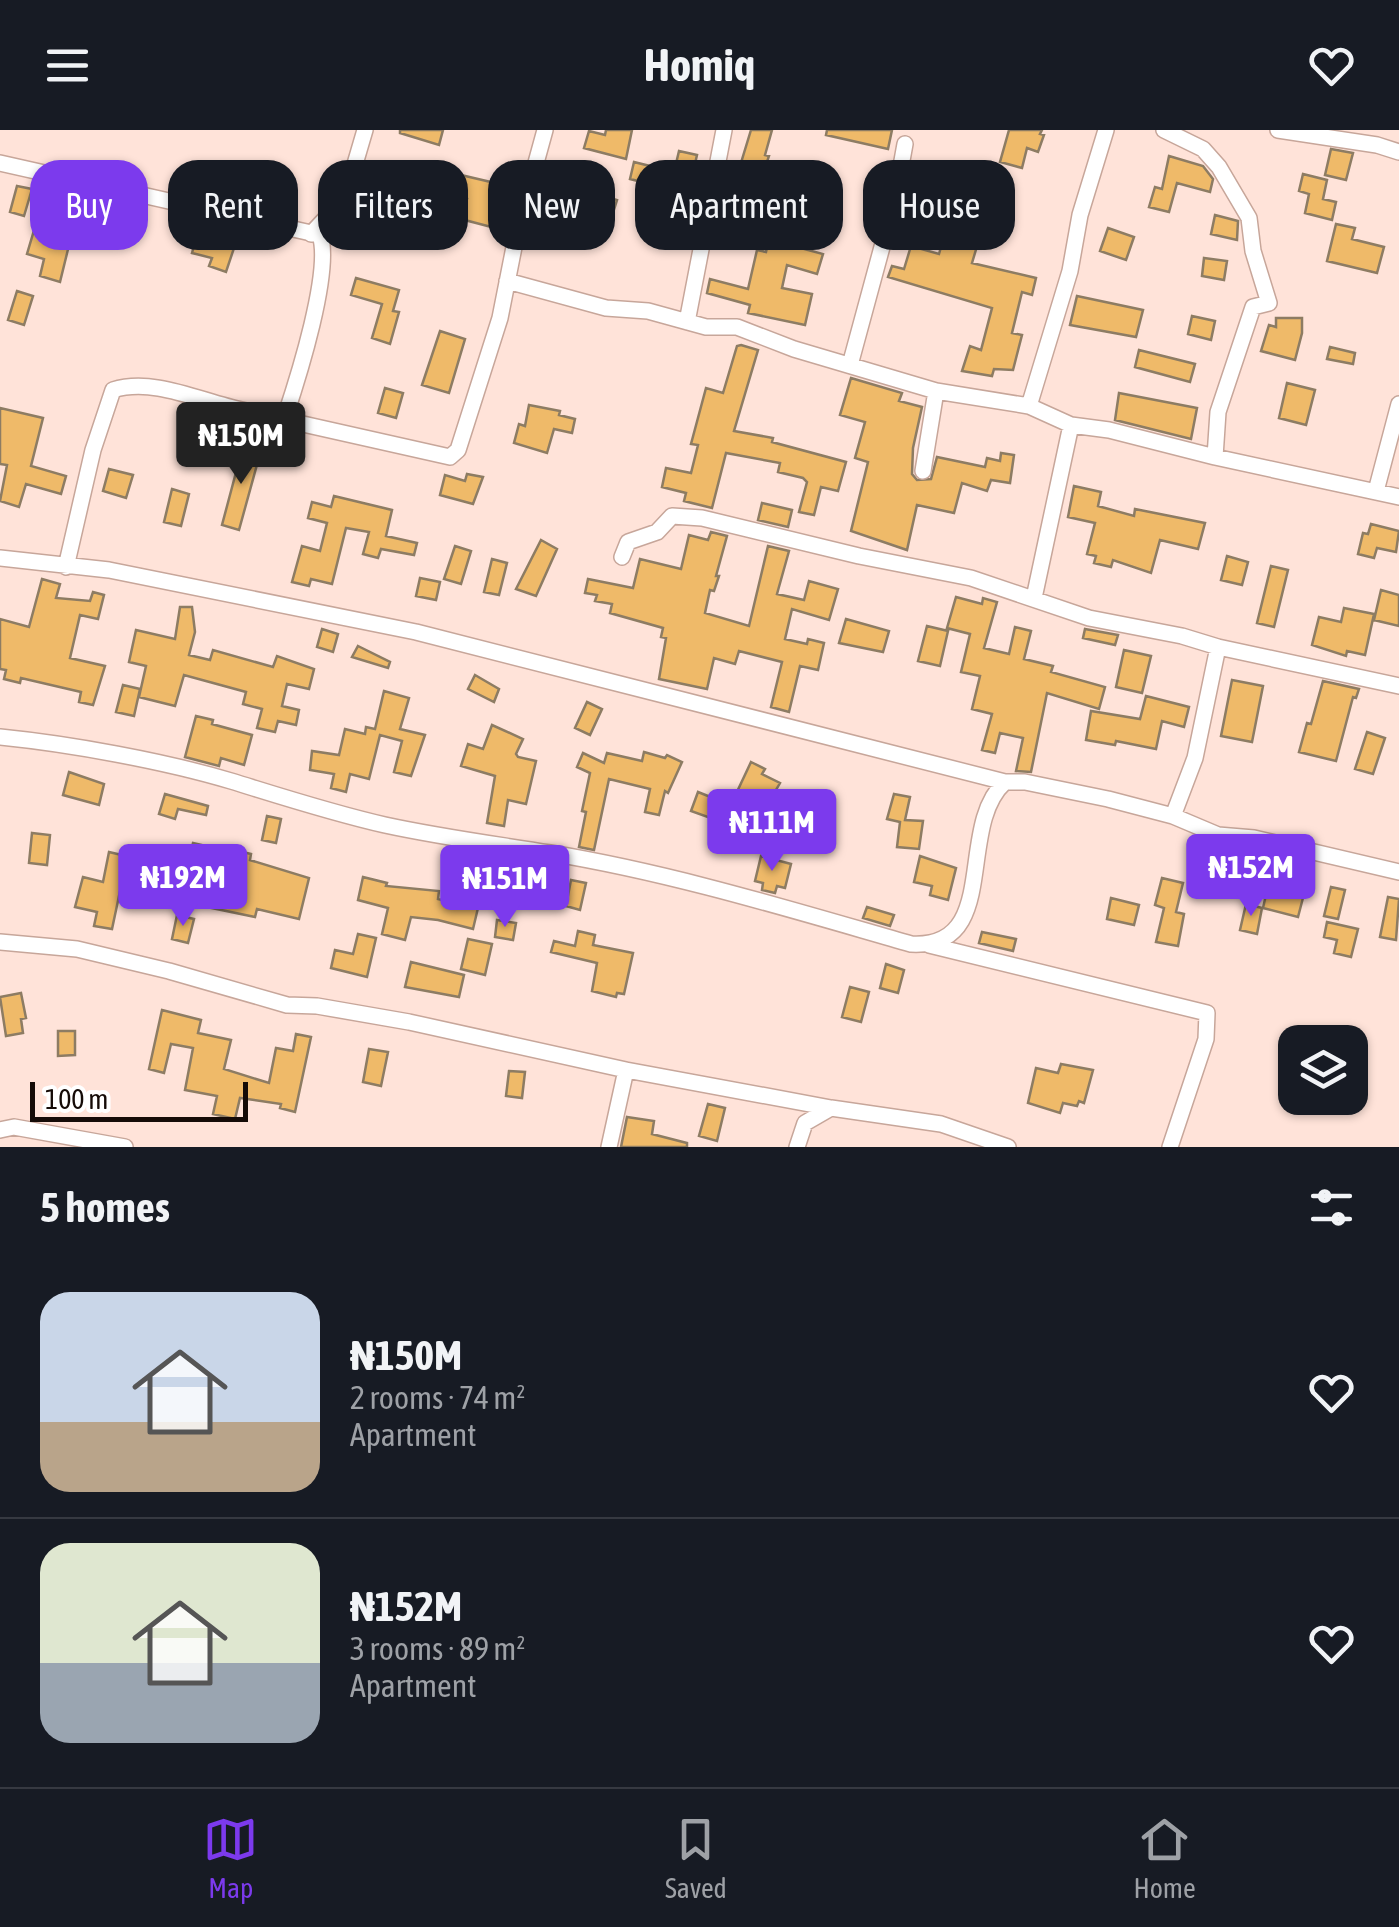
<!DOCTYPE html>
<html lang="en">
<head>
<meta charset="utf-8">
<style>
  :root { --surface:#171b24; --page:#242831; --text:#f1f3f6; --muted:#9ea1a6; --line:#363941; --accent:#7c3aed }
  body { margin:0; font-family:"Asap Condensed",sans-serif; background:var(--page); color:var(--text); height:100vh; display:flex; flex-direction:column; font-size:38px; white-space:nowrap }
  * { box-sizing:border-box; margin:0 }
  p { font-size:32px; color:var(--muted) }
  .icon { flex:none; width:55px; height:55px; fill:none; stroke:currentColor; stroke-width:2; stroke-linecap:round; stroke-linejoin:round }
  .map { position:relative; height:1017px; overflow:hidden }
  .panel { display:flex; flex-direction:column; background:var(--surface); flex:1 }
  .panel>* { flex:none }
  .top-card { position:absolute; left:30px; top:30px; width:1340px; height:90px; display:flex; gap:20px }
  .buttons { position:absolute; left:1278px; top:895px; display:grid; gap:20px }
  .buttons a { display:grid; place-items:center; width:90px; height:90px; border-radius:20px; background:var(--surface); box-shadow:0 2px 8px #0004; font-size:50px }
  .scale { position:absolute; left:30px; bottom:25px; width:218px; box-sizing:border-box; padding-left:10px; border:5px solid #150b07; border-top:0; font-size:28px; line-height:35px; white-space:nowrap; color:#150b07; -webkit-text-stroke:8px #fff; paint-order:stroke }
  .price { position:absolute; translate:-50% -85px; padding:0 22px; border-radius:10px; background:var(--accent); color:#fff; font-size:32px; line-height:65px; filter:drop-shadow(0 2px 5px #0008) }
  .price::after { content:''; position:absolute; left:50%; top:60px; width:30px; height:22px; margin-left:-15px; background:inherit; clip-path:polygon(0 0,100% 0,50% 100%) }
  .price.active { background:#222; color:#fff }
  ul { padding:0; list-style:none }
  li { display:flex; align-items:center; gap:30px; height:250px; padding:0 40px }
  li+li { border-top:2px solid var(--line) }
  li span { display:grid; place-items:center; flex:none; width:280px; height:200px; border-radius:30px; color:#555 }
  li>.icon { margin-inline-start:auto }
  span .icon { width:120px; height:120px; fill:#fffc; stroke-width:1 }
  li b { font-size:42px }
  h2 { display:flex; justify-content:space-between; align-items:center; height:120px; padding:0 40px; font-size:42px }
  .tag { padding:0 35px; border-radius:30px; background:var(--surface); box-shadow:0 2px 8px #0004; font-size:35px; line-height:90px }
  .tag.active { background:var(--accent); color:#fff }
  header { display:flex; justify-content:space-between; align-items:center; height:130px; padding:0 40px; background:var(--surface); font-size:45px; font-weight:700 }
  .tab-bar { display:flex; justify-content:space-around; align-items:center; height:140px; border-top:2px solid var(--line); background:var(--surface); font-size:28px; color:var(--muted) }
  .tab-bar a { display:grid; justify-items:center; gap:5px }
  .tab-bar .active { color:var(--accent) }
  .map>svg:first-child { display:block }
  .building { fill:#efba69; stroke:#8d7c63; stroke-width:2.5 }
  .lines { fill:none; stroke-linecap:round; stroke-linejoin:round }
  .street-casing { stroke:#c7a69a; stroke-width:18 }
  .street { stroke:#fff; stroke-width:15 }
</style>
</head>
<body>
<header><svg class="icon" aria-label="menu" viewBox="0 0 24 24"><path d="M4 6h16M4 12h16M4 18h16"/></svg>Homiq<svg class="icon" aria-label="heart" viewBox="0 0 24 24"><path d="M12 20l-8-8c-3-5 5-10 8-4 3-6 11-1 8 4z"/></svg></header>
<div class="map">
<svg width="1399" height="1017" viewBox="0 0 1399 1017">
  <rect width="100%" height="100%" fill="#ffe3d9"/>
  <!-- building -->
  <path class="building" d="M400,0H443L439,15L400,3Z
    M606,0H632L626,29L584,18L589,1L605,5Z
    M751,0H772L765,25L769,26L764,41L812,55L814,46L836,52L830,78L764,59L758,81L735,74L741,52L731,50L735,35L740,36Z
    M827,0H892L888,19L826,5Z
    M1009,0H1042L1040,4L1044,5L1038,22L1027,18L1022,38L1000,32Z
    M1331,19L1353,23L1346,50L1325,45Z
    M679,21L697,25L692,47L674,42Z
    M1169,26L1203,36L1213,49L1210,62L1177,53L1169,82L1149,77L1155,57L1162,59Z
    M634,32L658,38L654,55L630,49Z
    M565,34L584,39L580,56L561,51Z
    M444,41L495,53L490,77L500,80L495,98L461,89L467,69L439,62Z
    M1303,44L1327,50L1323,69L1336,72L1332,90L1305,83L1309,64L1299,61Z
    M993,53L1009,57L1003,85L988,82Z
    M402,55L428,64L422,81L396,73Z
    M17,56L32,59L24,86L10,82Z
    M591,62L617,70L612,86L586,78Z
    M541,69L569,77L563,99L534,90Z
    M1215,85L1238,91L1237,110L1211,104Z
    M774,86L796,91L790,115L823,124L817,144L787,135L782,158L812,164L805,195L748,183L750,175L707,163L710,149L748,159L757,120L766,122Z
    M950,86L983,96L972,133L1036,148L1032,165L1022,162L1012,203L1022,205L1013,240L994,239L992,246L962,241L970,216L981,220L992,178L888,147L892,136L904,139L911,116L939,124Z
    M1336,94L1355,98L1352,109L1384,117L1377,143L1327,131Z
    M35,97L71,107L60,152L40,146L44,129L27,124Z
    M199,98L237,109L226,142L209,136L212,128L192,123Z
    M1108,98L1134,107L1126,130L1100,121Z
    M1204,128L1227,131L1224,150L1202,146Z
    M356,148L399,160L393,181L399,182L390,214L372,208L382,174L351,165Z
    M17,161L33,166L24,195L8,190Z
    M1077,166L1143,180L1136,207L1070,195Z
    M1192,186L1215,191L1211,210L1188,204Z
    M1276,188H1302V203L1295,230L1261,221L1269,195L1276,197Z
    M440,201L465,209L449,263L422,255Z
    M741,215L758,220L734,301L773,308L772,312L846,332L838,361L821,357L814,385L799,382L807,352L803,348L778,342L780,333L726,323L712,378L684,371L686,363L662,357L666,338L691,343L698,315L691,314L706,258L723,263L737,216Z
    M1330,217L1355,223L1353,234L1327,229Z
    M1139,220L1195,234L1190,252L1135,237Z
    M851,248L902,263L899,271L922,277L913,318L912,344L917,350L931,349L937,327L985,337L987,328L1000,331L1001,323L1014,325L1010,353L991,350L987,361L962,353L954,383L917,375L907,420L851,401L868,332L855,328L865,292L840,285Z
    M1287,253L1315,260L1306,295L1279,288Z
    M385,258L403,263L396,288L378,283Z
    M1119,263L1197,278L1191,309L1115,290Z
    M529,275L560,281L559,285L575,289L572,303L554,299L547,323L514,313L519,294L525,296Z
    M0,278L43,288L31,336L66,346L61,364L26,354L19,377L0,371L7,335L0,334Z
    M199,287L229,298L218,328L188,317Z
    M243,316L261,320L239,400L222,395Z
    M109,339L133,345L126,368L103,361Z
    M467,344L483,347L473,374L440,365L445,345L465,351Z
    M1074,356L1101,362L1098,376L1134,386L1135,379L1205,393L1198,419L1160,410L1151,443L1113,430L1111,437L1094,433L1096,426L1087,424L1095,393L1068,387Z
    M172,359L189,364L181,396L164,392Z
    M334,366L392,380L386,406L417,413L414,425L381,419L378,428L363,424L369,402L346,398L332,454L311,449L309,456L292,452L302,416L320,421L327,393L308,388L312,372L331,377Z
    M762,373L792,380L788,397L758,390Z
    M1371,394L1399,401L1396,422L1377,418L1374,428L1358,424L1363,403L1368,404Z
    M711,402L727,406L716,446H719L714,461L710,460L705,483L749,496L768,416L789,421L777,464L804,470L809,451L838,459L829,490L792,479L785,509L807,514L808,509L824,513L818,540L800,536L789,582L771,577L782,532L739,521L735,534L714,528L707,559L659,549L666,508L661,507L663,498L610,483L612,474L595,471L597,465L585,463L588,449L633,458L640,429L681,439L689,405L708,410Z
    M541,410L557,419L536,466L516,459Z
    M455,416L471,421L461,454L444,449Z
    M1227,426L1248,432L1242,455L1221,450Z
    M492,429L507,433L499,465L484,462Z
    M1271,436L1288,440L1274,497L1257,493Z
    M420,448L440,452L436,470L416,466Z
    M42,449L60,454L56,468L90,471L93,462L104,465L98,489L80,485L70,528L105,536L93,575L79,572L81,562L21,548L20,553L4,549L6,540L0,539V489L29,497Z
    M1381,460L1399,465V496L1374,490Z
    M956,467L982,474L983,468L997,472L984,518L1009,524L1015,497L1031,501L1024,529L1053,536L1051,542L1105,557L1099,579L1047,563L1031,642L1016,641L1023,608L1000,603L995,623L982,620L992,584L972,579L980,546L961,542L970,504L947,498Z
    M180,477H192L195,502L189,525L210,530L213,520L273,537L277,526L314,539L309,559L287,554L282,576L299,580L296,595L278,591L275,602L257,598L262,579L243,574L246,562L184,545L175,576L139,567L146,536L129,532L136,500L175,509Z
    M1344,478L1374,484L1365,525L1347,521L1346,526L1312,515L1319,487L1341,492Z
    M846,489L889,501L883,522L839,513Z
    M927,496L948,501L940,536L918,531Z
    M322,499L338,504L333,522L317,517Z
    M1085,499L1118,505L1115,515L1083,508Z
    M358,516L390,532L388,538L352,527Z
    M1124,520L1151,526L1142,563L1116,557Z
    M475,545L499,559L494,572L468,559Z
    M1232,550L1263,556L1252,612L1221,606Z
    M1323,551L1359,559L1356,568L1353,567L1336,631L1299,622L1307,593L1311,594Z
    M123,555L140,559L134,586L116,582Z
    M384,561L409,568L400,599L425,605L411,646L394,642L402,611L380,605L369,649L350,644L346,662L331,658L334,644L310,640L312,621L339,625L345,599L365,604L366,597L375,599Z
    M1146,566L1189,577L1184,597L1162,591L1156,619L1116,611L1115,615L1086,610L1091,581L1140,589Z
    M587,572L602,579L590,605L575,598Z
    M196,586L213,590L212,594L252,605L244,635L221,628L219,636L185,627Z
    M492,595L523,609L516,624L518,627L536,631L526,674L508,670L504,696L487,693L495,646L461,636L468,614L483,619Z
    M1367,602L1385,608L1373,644L1355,639Z
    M644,622L665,628L667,625L682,632L668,663L665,661L659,685L645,682L650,659L609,649L594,720L579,717L586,682L582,681L590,643L577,637L583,623L604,633L607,623L642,631Z
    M751,632L765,639L762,644L780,653L776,660L792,667L780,691L747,674L743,684L726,677L731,664L735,666Z
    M69,642L104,654L99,675L63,665Z
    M698,662L723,672L716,690L691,681Z
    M165,664L208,676L206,685L178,679L175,689L159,684Z
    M894,664L910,667L905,690L923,691L919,719L897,717L900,692L887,689Z
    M267,686L281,689L276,713L262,710Z
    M32,703L50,705L47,735L29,733Z
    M193,713L210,717L205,742L187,738Z
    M234,720L251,724L250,730L309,748L299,789L257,779L255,787L202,776L209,746L226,751Z
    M109,722L147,731L142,752L123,747L112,799L94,796L97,782L75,777L83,747L103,752Z
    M761,726L791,734L785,758L777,756L775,763L762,760L763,753L755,751Z
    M920,726L956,738L948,770L930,765L932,756L914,752Z
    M1235,736L1250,740L1243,766L1228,762Z
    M363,747L387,753L386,756L439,761L438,769L463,775L467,758L482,761L473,799L438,790L411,787L405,810L382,804L388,778L358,770Z
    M1270,747L1287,751L1285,759L1304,764L1298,787L1263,778Z
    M1162,748L1183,753L1176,782L1184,784L1178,816L1156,812L1164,778L1155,775Z
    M571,750L586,753L580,780L566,776Z
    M1331,757L1345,760L1338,789L1324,786Z
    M1388,767L1399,769L1396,810L1380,807Z
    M1111,768L1139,775L1134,795L1107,789Z
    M1246,774L1262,778L1257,804L1240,800Z
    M867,777L894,785L890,796L863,788Z
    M177,785L194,789L188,813L172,809Z
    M497,790L516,793L513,810L495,807Z
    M1327,792L1358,799L1351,827L1334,823L1337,810L1324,807Z
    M578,801L595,805L593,815L633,823L624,864L617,863L616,867L592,861L597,833L551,822L554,811L575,816Z
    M982,802L1016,809L1013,821L979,813Z
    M358,804L376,808L367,847L331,838L335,820L353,824Z
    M468,809L492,814L485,845L461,839Z
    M411,832L464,845L459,867L405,857Z
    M886,834L904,840L898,863L880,858Z
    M850,857L869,862L861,892L842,887Z
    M21,863L26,888L21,889L23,903L6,906L0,867Z
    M162,880L201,890L198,903L231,910L224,939L269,953L276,918L293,921L296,904L311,907L295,982L280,978L281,974L240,968L235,989L213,984L217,966L185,960L193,918L171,914L164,943L149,939Z
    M58,901H75V925L58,926Z
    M369,919L388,922L381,956L363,952Z
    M1061,934L1093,940L1084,973L1079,971L1077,976L1063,973L1060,983L1028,973L1036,938L1058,943Z
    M509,941L525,942L522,968L506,966Z
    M708,974L725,978L717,1011L699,1006Z
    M627,987L654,991L652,1004L687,1013V1017H621Z"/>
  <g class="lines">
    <!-- street casing -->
    <g class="street-casing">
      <path id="street" d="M1164,0L1203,19L1219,37L1249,88L1253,121L1269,173L1253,177L1218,282L1215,327
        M1278,0L1377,15L1399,22
        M0,33L320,105C332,141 298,248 285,287
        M311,104L340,73L350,51L365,0
        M507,151L606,178L648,181L706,197H737L794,219L936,261L1029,276L1071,295L1109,300L1215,327L1399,367
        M687,192L724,0
        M850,235L895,69L905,14
        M1029,276L1070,141L1080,85L1106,0
        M923,341L936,261
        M1376,361L1399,274
        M622,427L628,412L657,402L672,386L702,388L859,426L971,448L1089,488L1182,506L1218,517L1399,556
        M0,428L109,440L416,502L1005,652
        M66,437L93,320L113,260C154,247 202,272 242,280C264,285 283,286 303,294L450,327L458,320L500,188L517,102L545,0
        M1034,468L1071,295
        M0,607C70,614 164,631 231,651C283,667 332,683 385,695C440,707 494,714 550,723C672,743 792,780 911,814C1002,819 955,697 1005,652H1025L1108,669L1173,686L1218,705L1254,708L1399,742
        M1173,686L1195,628L1218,517
        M0,812L77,819L169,841L287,875L317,876L409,892L626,940L609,1017
        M929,815L1207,883L1206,909L1170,1017
        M626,940L831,978L941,994L1008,1017
        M0,1000L14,997L125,1017
        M797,1017L805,993L831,978"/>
    </g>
    <!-- street -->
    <use href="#street" class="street"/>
  </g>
</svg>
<div class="buttons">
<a><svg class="icon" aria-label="layers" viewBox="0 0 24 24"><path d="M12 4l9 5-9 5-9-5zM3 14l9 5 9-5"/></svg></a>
</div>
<div class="scale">100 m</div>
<b class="price active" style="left:241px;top:357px">₦150M</b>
<b class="price" style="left:772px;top:744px">₦111M</b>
<b class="price" style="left:1251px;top:789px">₦152M</b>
<b class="price" style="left:183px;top:799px">₦192M</b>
<b class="price" style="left:505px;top:800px">₦151M</b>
<div class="top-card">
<a class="tag active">Buy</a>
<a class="tag">Rent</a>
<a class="tag">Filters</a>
<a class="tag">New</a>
<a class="tag">Apartment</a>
<a class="tag">House</a>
</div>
</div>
<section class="panel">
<h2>5 homes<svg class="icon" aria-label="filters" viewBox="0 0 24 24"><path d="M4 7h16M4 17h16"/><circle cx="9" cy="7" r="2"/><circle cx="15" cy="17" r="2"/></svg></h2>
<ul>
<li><span style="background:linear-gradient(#c9d6e8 65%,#b9a48a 0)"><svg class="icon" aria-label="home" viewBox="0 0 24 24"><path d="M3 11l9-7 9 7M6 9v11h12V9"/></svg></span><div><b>₦150M</b><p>2 rooms · 74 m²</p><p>Apartment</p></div><svg class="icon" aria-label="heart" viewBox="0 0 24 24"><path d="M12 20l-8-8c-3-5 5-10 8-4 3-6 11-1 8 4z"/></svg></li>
<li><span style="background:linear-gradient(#dfe7d0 60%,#9aa5b1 0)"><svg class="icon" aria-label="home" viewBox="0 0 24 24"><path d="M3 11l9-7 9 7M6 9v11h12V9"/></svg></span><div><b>₦152M</b><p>3 rooms · 89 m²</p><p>Apartment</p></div><svg class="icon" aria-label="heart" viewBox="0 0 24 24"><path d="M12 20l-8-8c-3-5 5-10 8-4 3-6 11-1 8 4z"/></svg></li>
</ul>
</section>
<nav class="tab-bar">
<a class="active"><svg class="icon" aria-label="map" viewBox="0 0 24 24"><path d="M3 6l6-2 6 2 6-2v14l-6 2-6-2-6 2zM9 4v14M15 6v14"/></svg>Map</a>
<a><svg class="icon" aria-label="saved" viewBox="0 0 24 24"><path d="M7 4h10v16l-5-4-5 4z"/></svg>Saved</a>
<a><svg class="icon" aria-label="home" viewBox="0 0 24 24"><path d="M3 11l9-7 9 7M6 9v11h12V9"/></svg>Home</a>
</nav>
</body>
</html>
